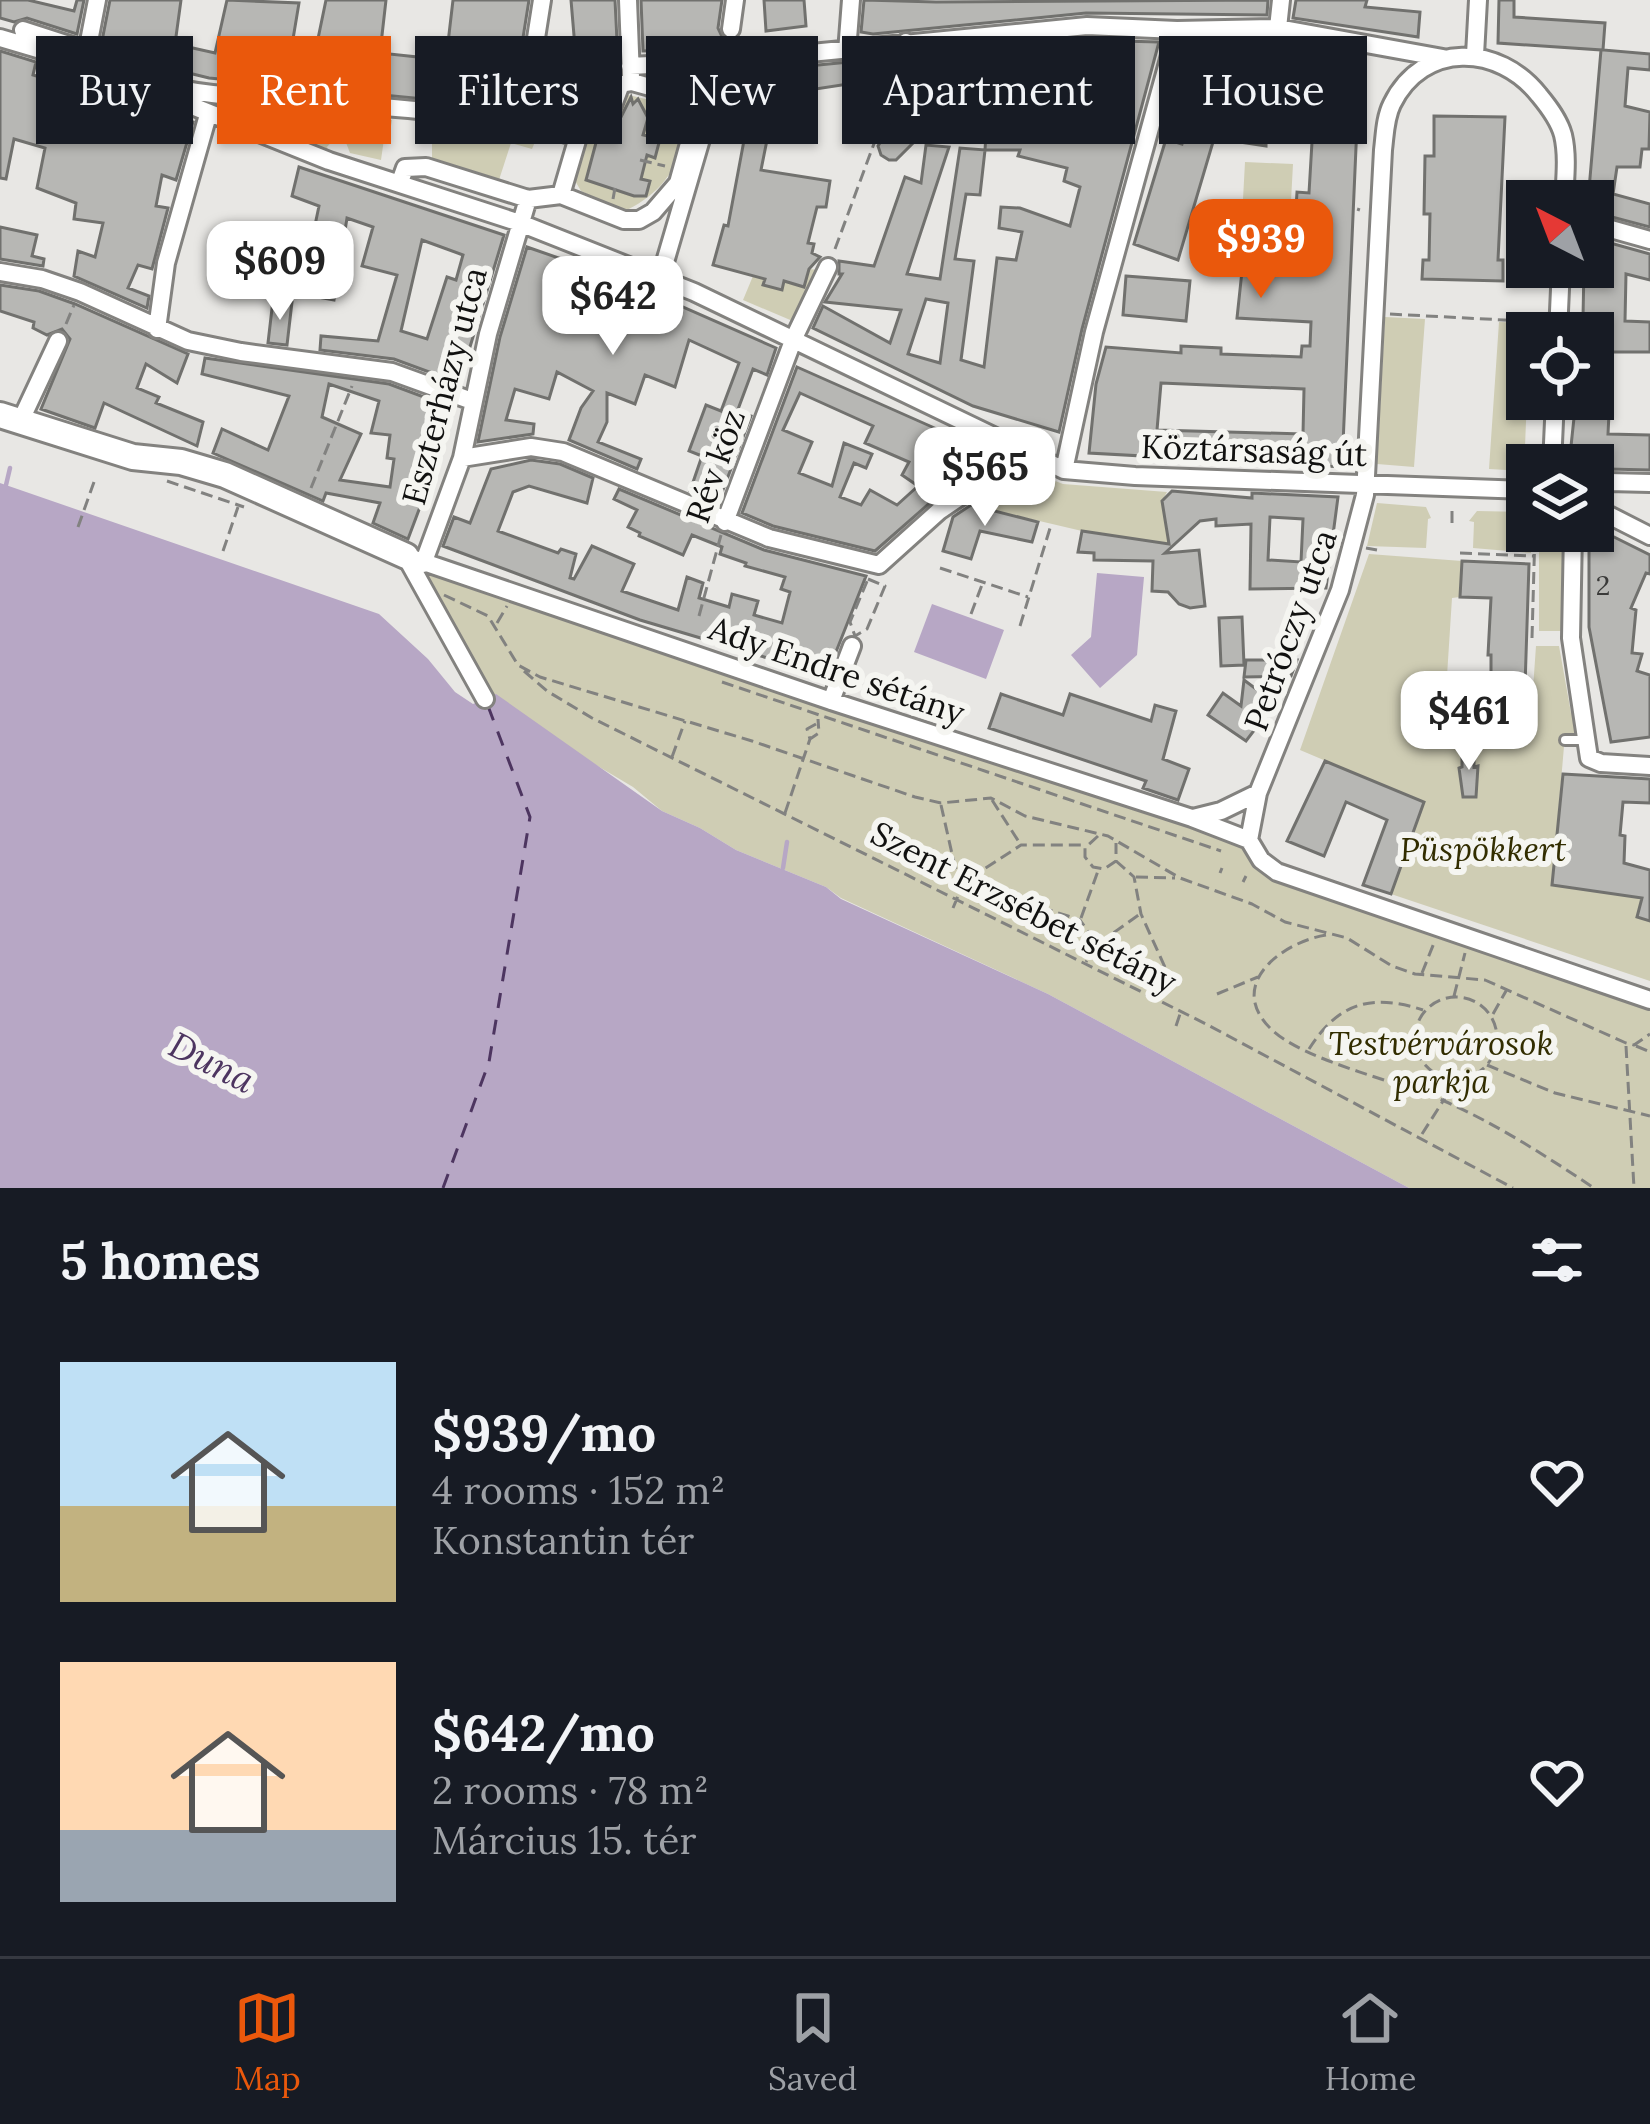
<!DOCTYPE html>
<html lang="en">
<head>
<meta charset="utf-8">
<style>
  :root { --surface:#171b24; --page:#20242c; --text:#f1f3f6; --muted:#9ea1a6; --line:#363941; --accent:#ea580c }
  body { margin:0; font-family:Lora,serif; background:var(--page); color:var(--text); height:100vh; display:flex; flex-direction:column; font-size:45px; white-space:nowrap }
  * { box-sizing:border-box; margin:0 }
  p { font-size:39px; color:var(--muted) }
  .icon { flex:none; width:66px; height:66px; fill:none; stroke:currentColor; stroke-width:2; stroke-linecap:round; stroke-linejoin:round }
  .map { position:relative; height:1188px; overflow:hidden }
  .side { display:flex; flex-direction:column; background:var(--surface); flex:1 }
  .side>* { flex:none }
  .hud { position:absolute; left:36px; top:36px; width:1578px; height:108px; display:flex; gap:24px }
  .needle { width:78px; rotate:318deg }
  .tools { position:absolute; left:1506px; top:180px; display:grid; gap:24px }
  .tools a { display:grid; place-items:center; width:108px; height:108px; border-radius:0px; background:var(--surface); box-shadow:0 3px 9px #0004; font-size:60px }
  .price { position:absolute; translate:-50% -102px; padding:0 27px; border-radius:24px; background:#fff; color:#222; font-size:39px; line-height:78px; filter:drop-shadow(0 3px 6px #0008) }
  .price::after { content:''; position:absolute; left:50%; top:72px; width:36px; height:27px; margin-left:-18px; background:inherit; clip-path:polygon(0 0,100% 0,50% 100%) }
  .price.selected { background:var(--accent); color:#fff }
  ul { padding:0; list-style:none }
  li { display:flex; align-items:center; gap:36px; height:300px; padding:0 60px }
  li span { display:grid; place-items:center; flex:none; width:336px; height:240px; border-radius:0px; color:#555 }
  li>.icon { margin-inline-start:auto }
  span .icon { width:144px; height:144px; fill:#fffc; stroke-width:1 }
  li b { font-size:51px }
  h2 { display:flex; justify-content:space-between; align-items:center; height:144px; padding:0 60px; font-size:51px }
  .chip { padding:0 42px; border-radius:0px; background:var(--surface); box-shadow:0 3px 9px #0004; font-size:42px; line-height:108px }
  .chip.selected { background:var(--accent); color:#fff }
  .menu { display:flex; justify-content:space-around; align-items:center; height:168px; border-top:3px solid var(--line); background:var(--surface); font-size:33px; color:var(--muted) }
  .menu a { display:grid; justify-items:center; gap:6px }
  .menu .selected { color:var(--accent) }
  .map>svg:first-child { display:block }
  .green { fill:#cfcdb4 }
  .water { fill:#b7a7c5 }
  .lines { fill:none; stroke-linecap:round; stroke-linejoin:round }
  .stream { stroke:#b7a7c5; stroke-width:4.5 }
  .ferry { stroke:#4d3560; stroke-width:3; stroke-dasharray:15 12; stroke-linecap:butt }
  .building { fill:#b7b7b4; stroke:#71716e; stroke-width:3; fill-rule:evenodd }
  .lane-casing { stroke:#83827f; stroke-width:14 }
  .street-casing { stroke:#83827f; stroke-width:22 }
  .secondary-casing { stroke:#83827f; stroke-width:30 }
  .path { stroke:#828280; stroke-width:3; stroke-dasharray:12 6; stroke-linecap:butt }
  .lane { stroke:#fff; stroke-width:8 }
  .street { stroke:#fff; stroke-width:16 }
  .secondary { stroke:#fff; stroke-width:24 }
  .labels { text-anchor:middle; stroke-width:12; stroke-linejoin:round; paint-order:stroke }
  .number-label { font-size:27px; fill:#3a3a39 }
  .street-label { font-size:33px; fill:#111110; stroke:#f5f5f1 }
  .park-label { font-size:33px; font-style:italic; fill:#322d00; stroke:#f5f5f1 }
  .water-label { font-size:36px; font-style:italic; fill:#4d3560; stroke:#f5f5f1 }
</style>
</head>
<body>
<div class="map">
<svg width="1650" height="1188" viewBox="0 0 1650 1188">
  <rect width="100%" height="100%" fill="#e8e7e4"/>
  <!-- green -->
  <path class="green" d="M1258,39L1242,73L1235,72L1202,127L1169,122L1188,40Z
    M620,93L667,104C667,117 677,129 678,143C680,174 650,200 624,211L581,191L570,172L593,116Z
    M203,99L338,114L335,138L327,147L331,157L201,106Z
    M349,114L392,120L390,132H385L381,160L350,153L345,140Z
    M425,121L540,130L532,149L511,143L498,183L432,162V133L425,131Z
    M1245,162L1293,164L1288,257L1240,255Z
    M809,269L818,270L795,322L743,300L753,276L765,279L764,285L781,289L784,281L804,286Z
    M1385,317L1425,319L1414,467L1377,464Z
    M1499,322L1530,323L1524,471L1489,469Z
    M1019,467L1063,484L1167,492L1162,501L1169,544L1082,531L958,502L972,486L982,500L1020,476L1016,469Z
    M1377,503L1426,507L1431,518L1428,519L1426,548L1367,546Z
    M1477,511L1527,512L1531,553L1473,548L1474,522L1469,521Z
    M1539,531H1564L1562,631H1539Z
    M1369,554L1462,561L1460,597L1452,598L1447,676L1459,678L1458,715L1531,717L1536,646H1559L1571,713L1583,711L1588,733L1565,735L1552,885L1642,898L1637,917L1650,921V981L1391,894L1423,802L1300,750Z
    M423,564L1228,833L1261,860L1650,1000V1188H1409L1048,994L841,898L826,887L736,850L700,828L662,811L633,787L485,699L421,583Z"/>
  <!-- water -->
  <path class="water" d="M0,483L379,614L428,659L455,692L473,704L496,694L662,811L700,828L736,850L826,887L841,899L1048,994L1409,1188H0Z
    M1097,573L1144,577L1137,655L1100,688L1071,655L1091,637Z
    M932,604L1004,630L986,679L914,652Z"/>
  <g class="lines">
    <!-- stream -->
    <path class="stream" d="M6,485L10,468
      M783,868L787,842"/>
    <!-- ferry -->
    <path class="ferry" d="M443,1188L489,1062L530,817L488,706"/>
  </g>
  <!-- building -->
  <path class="building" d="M0,0H28L74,11L77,0H84L77,34L27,18L14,22L0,18Z
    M110,0H181L175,44L215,53L227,0L299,3L290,57L314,58L326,0H386L380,53L446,60L453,0H529L515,88L519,98L527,102L539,96L544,71H577L571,0H615L617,41L612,75L603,97L572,106L486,105L209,78L111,54L101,46Z
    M641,0H722L718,28L723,39L716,49L643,51Z
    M764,0H804L806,26L766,31Z
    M864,0L936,2L1268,0L1267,15L1086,13L873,34L861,32Z
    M1296,0H1367L1365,7L1420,12L1418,37L1293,18Z
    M1499,0H1514V17L1605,23L1603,50L1650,54V70L1628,68L1625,106L1650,112L1649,149H1642L1640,167H1617L1613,194L1650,204V227L1593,212V201H1588L1601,50L1498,43Z
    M1080,40L1159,42L1082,329L1059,432L973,406L813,328L823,306L890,343L901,310L825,302L842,274H839V261L874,266L905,177L921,183L926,145L949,147L907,274L940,279L960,148L985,150L987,117L951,116L952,52ZM1079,65L1108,66L1102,89L1127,95L1115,131L1046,113L1050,75L1079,77ZM985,150H1020L1018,156L1067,168L1064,181L1080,187L1070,226L1020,208L1001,207L999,228L1022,232L1016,260L997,258L984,367L961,360L974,261L955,259L966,194L980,195ZM926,299L948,303L940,363L908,354Z
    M1267,41L1360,56L1342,467L1089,453L1096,384L1106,347L1181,353V346L1221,348V354L1301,357L1302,346H1310L1311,322L1237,318L1242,271L1304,274L1308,225L1295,224L1297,192L1309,193L1312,142L1266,137V146L1240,142L1214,129L1247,77L1250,78ZM1161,383L1304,389L1303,434L1157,430Z
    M0,51L36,62L33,75L126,103L127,99L193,122L176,180L162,175L156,206L168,208L152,269L138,265L128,288L149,296L147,308L74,276L78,251L95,257L103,223L74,219L76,203L37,188L45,148L14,139L6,179L0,178Z
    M880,59L881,79L776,95L761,170L830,181L826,207H817L808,243L814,244L812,253L820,257L809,269L804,287L784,281L782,290L763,285L765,279L713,265L724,225L728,226L757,71Z
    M916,72L921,73L914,142L896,160H889L881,155L878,146L883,138L895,135Z
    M631,97L633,104L638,99L648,118L643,135L660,139L655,158L647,155L641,179L650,181L646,196H634L586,180L601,124L621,117Z
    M1434,116L1505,117L1498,260H1503V281L1422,279L1423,260H1429L1430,214H1424L1425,156H1434Z
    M1185,134L1213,142L1178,260L1134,244L1166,139L1182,144Z
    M299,167L504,235L459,383L394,359L320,350L321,336L378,341L397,275L362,266L373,227L347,218L334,300L302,294L308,263L303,262L306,249H310L319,206L292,196ZM422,240L463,255L456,280L447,277L427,339L401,331Z
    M0,227L37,235L32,256L44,259L43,266L0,259Z
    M1593,244H1614L1650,254V280L1626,274L1625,321L1650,322V352H1612L1608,434L1650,435V470L1608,469L1593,475V465H1569L1576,399H1593V333H1574L1576,319L1583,318L1584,267H1593Z
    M527,247L619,279L776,348L767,375L753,369L737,412L751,416L718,503L690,491L702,456L689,451L706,405L721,411L739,363L689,340L675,387L645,375L635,404L607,393V422L598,442L641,459L637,469L569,440L581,408L593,391L557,372L549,399L515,389L506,420L534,424L533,434L478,442L500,337Z
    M1126,276L1190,281L1186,321L1123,315Z
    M0,285L39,291L75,304L188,354L177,383L146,364L137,388L159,397L156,403L203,422L197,446L104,403L95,428L41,409L70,339L62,329L47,335L33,328L34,322L0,311Z
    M273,300L292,302L287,345L268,343Z
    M205,358L389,384L448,406L444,420L440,419L431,465L426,464L420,507L408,539L373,523L380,503L326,493L323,501L213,453L222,429L268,450L289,396L202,374ZM329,384L379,401L371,433L390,435L387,458L394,459L390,487L340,480L361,434L322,417Z
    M797,367L939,430L987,454L989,462L932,501L875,551L773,526L742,513ZM800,393L873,426L865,443L909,462L902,475L918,486L897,505L870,490L861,505L840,497L854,463L866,468L872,454L844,443L832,486L799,473L812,442L783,430Z
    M531,460L560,464L593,478L587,503L529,486L513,492L498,531L558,553L561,549L576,554L570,578L574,579L592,546L634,564L622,591L678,610L687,577L703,583L699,598L729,607L732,594L758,601L754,615L782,623L790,592L781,589L785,577L745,566L746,563L720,554L722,547L692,535L683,555L639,536L640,533L628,527L637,510L614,499L619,489L764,550L866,576L830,667L818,673L640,620L443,546L454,517L470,523L491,469Z
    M1172,491L1252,498V493L1338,497L1326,588L1250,589L1251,524L1216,526V519L1200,521L1165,553L1199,550L1205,606L1190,608L1179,604L1168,592L1152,591L1153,561L1094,560V553L1078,552L1082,531L1169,544L1162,501ZM1270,517L1303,519L1301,562L1268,560Z
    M971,505L1038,522L1032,542L980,531L971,559L943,551L953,517Z
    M1600,530L1650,555V574L1646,573L1631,608L1636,610L1632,653L1642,654L1637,671L1650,675V737L1611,742L1589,627V538Z
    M1462,561L1529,564L1524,717L1458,715L1459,678L1491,679V655H1488L1491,598L1460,597Z
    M1242,617L1244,665L1221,666L1219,618Z
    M1246,660H1297L1291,676L1244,677Z
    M1244,680L1275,703L1246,741L1208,715L1223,693L1241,706Z
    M1001,694L1063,715L1070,694L1151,721L1155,705L1176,711L1163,759L1189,769L1178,800L1143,788L1146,781L989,728Z
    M1462,747H1474V767L1478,766L1476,797H1463L1459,768L1462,767Z
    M1325,761L1424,802L1391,894L1363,885L1387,820L1346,802L1324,856L1287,841Z
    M1563,774L1650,779V803L1623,802L1620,835L1625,836L1624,863L1650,870V921L1637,917L1642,898L1552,885Z"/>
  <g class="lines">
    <!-- lane casing -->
    <g class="lane-casing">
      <path id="lane" d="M1565,740H1588"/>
    </g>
    <!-- street casing -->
    <g class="street-casing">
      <path id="street" d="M628,0L631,77
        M1278,28L1281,0
        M731,29L735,0
        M23,30L88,51L105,66
        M0,38L85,63L329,161L520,223L694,292L1064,470L1135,476L1527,490
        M728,50L729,61L1087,26L1177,30L1278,28L1443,58
        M847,52L851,0
        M1475,55L1478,0
        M86,57L97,0
        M630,66L729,61L727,90L711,105L660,279
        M897,82L906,42
        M159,83C209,99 260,96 313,101C401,109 492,113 578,137L593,112L612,108L621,84L632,82
        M528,89L542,0
        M400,182L405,168L426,167L528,199
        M561,195L578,137
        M1593,224L1650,240
        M0,272L42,279L80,292L188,341L241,352L392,372L472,401
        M157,329L166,263L208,115
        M1558,333L1561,267
        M20,422L58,341
        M462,458L531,447L563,452L769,538L879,565L939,511L1025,453
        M1552,465L1555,399
        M1064,470L1094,332L1177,30
        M1593,490L1608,482L1650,483
        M1593,507L1650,536
        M725,522L794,338L828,267
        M1573,531L1571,638L1589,758L1601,763L1650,766
        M406,556L831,701L1192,818L1249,840
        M406,557L485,699
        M423,564L462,458L488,334L528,199L561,195L624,220H639L653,212L678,183L690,140L674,103L650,87L632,82
        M831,701L852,646
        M1193,818L1221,811L1258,793
        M1249,840L1258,793L1340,590L1365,495L1383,150C1385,134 1385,118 1392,104C1423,41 1499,44 1539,95C1549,107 1559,120 1563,135C1568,156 1565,180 1564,201
        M1249,840L1261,860L1277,872L1650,1000"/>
    </g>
    <!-- secondary casing -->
    <g class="secondary-casing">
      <path id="secondary" d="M0,415L133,457L181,462L225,475L406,556"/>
    </g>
    <!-- path -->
    <path class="path" d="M1182,66L1202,70
      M1214,86L1220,87L1245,45
      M1194,129L1208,134
      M1164,130L1192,128L1214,84L1205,70L1210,45
      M640,160L665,166
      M613,199L615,188
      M1358,211L1359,208
      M835,249L892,95
      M1390,314L1542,322
      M66,324L74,305
      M167,481L244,507
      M311,488L352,386
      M1452,523V509
      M78,527L94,482
      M1366,548L1377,550
      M223,551L238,507
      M1460,553L1534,556
      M940,568L1028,597
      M868,579L885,586L867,629L855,636L850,622Z
      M444,595L488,616L518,665L540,677L752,741L915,797L941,803L991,798L1025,816L1108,836L1180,878L1252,904L1285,922L1347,938L1392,966L1415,974L1485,980L1626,1043L1634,1045L1650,1034
      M971,614L983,582
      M699,616L721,535
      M497,623L507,606
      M1020,626L1051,525
      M1532,638L1535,531
      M524,671L547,691L592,718L1206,1024L1513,1188
      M722,682L1221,851
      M816,724L807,729L810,739L819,733L818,719
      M672,757L685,721
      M992,800L1019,842
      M941,805L955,867L964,882L1080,920L1097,944L1086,962
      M785,813L810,739
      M1098,836L1085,848V857L1093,867L1104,869L1116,861V843
      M1116,861L1134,877L1141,914L1168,974
      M1220,873L1222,868
      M1136,877L1175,878
      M1243,882L1246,876
      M953,908L964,882L1021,845H1086
      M1081,918L1098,871
      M1326,935C1283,942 1225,984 1271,1029C1304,1061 1397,1081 1442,1100C1495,1123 1546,1156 1594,1188
      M1099,943L1140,914
      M1422,973L1434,943
      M1217,994L1258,977
      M1454,996L1465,953
      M1415 1038a41 41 0 1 1 82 0a41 41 0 1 1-82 0Z
      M1493,1014L1506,991
      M1176,1026L1180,1014
      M1626,1046L1634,1188
      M1636,1046L1650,1052
      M1309,1049C1338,1003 1371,993 1423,1010
      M1487,1065L1555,1093L1650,1116
      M1422,1134L1452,1087L1451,1081"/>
    <!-- lane -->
    <use href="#lane" class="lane"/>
    <!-- street -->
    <use href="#street" class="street"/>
    <!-- secondary -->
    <use href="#secondary" class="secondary"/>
  </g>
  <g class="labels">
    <!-- number labels -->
    <g class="number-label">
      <text x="1603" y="595">2</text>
    </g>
    <!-- street labels -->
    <g class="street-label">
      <text transform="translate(444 386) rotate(-75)" y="12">Eszterházy utca</text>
      <text transform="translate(1254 450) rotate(2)" y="12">Köztársaság út</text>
      <text transform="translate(715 466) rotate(-71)" y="12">Rév köz</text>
      <text transform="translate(1290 630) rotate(-70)" y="12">Petróczy utca</text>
      <text transform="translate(837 670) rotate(19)" y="12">Ady Endre sétány</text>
      <text transform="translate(1024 907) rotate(27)" y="12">Szent Erzsébet sétány</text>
    </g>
    <!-- park labels -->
    <g class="park-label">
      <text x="1483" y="861">Püspökkert</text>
      <text x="1441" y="1055">Testvérvárosok<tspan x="1441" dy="38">parkja</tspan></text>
    </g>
    <!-- water labels -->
    <g class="water-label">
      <text transform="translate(212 1062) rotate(27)" y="13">Duna</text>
    </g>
  </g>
</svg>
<div class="tools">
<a><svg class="needle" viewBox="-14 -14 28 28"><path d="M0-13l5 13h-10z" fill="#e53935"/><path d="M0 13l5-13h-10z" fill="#9ea1a6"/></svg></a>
<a><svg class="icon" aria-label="locate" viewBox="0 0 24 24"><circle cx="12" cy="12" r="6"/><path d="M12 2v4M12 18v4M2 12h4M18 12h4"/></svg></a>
<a><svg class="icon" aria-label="layers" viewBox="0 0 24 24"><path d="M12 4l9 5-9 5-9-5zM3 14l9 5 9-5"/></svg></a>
</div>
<b class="price selected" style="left:1261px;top:301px">$939</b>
<b class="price" style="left:280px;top:323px">$609</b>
<b class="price" style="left:613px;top:358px">$642</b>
<b class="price" style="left:985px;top:529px">$565</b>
<b class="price" style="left:1469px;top:773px">$461</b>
<div class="hud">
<a class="chip">Buy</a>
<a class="chip selected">Rent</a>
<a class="chip">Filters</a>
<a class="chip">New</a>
<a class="chip">Apartment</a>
<a class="chip">House</a>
</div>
</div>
<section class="side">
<h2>5 homes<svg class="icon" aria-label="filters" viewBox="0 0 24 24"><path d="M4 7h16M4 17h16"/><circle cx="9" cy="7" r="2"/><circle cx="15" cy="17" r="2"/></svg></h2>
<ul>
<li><span style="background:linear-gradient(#bfe0f5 60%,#c2b280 0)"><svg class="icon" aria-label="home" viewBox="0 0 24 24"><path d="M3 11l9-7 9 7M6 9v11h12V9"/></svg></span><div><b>$939/mo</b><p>4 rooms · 152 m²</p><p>Konstantin tér</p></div><svg class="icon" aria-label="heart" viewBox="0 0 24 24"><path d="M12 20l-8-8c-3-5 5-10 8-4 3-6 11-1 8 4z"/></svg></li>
<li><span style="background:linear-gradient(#ffd9b3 70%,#9aa5b1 0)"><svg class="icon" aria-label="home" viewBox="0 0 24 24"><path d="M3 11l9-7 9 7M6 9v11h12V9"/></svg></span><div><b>$642/mo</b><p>2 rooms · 78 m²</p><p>Március 15. tér</p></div><svg class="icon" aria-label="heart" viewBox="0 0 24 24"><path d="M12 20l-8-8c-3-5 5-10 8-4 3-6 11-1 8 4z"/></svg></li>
</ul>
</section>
<nav class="menu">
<a class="selected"><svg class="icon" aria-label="map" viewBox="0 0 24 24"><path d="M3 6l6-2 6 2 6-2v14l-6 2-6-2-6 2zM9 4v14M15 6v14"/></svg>Map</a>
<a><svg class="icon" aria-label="saved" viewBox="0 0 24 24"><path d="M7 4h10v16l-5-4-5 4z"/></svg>Saved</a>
<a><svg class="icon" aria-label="home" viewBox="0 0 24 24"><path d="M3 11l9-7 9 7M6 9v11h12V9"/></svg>Home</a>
</nav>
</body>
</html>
